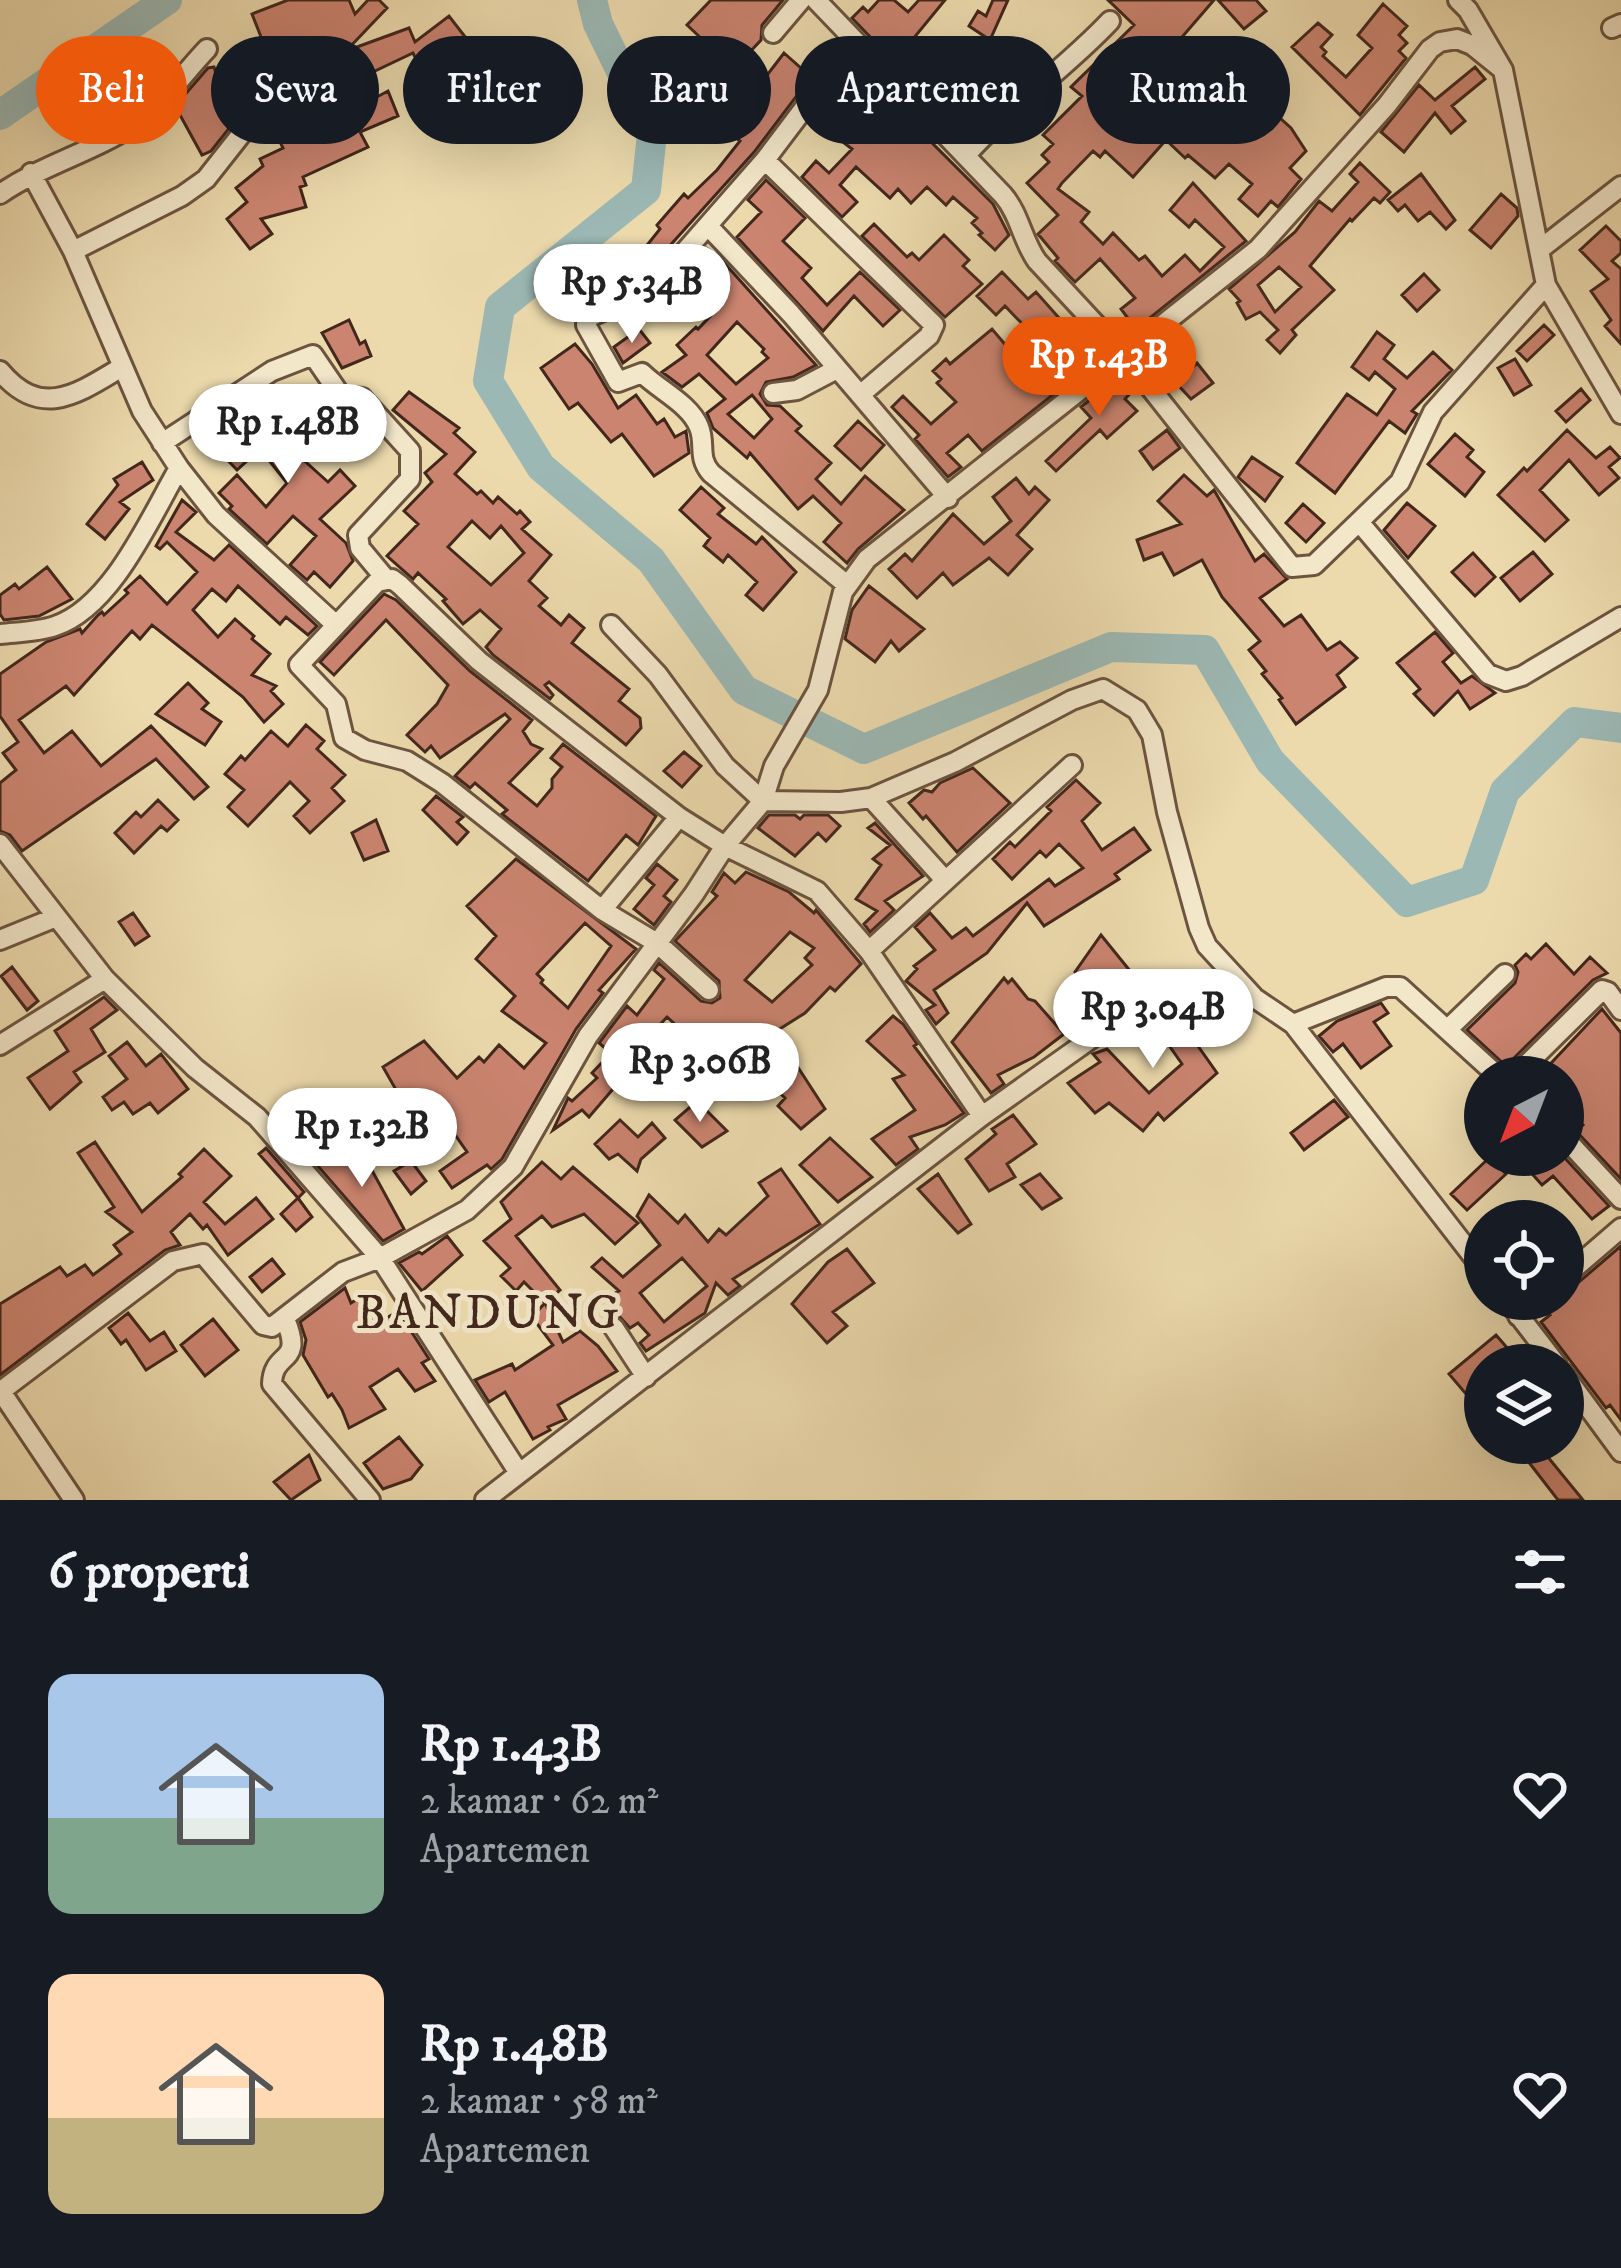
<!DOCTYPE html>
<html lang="id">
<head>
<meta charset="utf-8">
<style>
  :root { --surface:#171b24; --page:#20242c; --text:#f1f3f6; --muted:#9ea1a6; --accent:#ea580c }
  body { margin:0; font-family:"IM FELL DW Pica",serif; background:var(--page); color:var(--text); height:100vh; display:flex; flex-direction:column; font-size:45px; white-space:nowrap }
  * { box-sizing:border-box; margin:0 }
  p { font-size:39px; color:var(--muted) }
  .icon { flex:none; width:66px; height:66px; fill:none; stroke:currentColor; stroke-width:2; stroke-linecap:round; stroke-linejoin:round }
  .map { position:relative; height:1500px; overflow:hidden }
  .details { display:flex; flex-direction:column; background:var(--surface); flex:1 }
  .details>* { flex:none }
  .guide { position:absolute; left:36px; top:36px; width:1551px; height:108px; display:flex; gap:24px }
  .needle { width:78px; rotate:222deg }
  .tools { position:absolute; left:1464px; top:1056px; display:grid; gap:24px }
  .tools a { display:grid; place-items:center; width:120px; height:120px; border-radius:50%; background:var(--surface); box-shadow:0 12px 48px #0002; font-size:60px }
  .price { position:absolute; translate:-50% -102px; padding:0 27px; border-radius:42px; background:#fff; color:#222; font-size:39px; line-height:78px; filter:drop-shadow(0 3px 6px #0008) }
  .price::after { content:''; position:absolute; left:50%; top:72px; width:36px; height:27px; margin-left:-18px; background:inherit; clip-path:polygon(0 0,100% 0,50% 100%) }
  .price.active { background:var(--accent); color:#fff }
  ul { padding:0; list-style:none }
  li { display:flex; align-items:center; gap:36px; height:300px; padding:0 48px }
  li span { display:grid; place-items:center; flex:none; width:336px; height:240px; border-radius:24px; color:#555 }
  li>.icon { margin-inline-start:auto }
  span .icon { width:144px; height:144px; fill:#fffc; stroke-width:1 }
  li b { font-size:51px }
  h2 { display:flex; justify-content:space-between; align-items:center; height:144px; padding:0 48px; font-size:51px }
  .tag { padding:0 42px; border-radius:54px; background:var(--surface); box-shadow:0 12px 48px #0002; font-size:42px; line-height:108px }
  .tag.active { background:var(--accent); color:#fff }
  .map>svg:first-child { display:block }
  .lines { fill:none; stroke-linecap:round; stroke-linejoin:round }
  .river { stroke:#9cb8b4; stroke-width:30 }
  .building { fill:#cb8470; stroke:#42271c; stroke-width:3; fill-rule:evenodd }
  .street-casing { stroke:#6c5440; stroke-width:24 }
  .street { stroke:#f3e7ca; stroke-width:18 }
  .labels { text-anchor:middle; stroke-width:10; stroke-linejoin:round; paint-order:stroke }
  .quarter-label { font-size:48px; letter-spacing:3px; fill:#42271c; stroke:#f3e7ca }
</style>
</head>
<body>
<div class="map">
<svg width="1621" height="1500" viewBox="0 0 1621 1500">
  <rect width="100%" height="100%" fill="#ecdaad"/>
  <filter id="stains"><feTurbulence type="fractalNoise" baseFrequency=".00167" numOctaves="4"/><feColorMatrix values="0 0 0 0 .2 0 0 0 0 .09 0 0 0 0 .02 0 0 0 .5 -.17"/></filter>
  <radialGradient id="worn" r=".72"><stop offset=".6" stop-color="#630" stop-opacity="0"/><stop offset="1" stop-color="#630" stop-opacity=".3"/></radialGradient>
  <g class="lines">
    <!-- river -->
    <path class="river" d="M592,0L598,24L652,134L646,190L500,307L488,381L541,467L651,560L744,690L864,749L1111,647L1205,650L1270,761L1407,902L1474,880L1505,791L1575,722L1621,728
      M0,115L167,0"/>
  </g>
  <!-- building -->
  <path class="building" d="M288,0H349L355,14L368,0H379L387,8L346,51L409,28L415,42L449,16L466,38L422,71L413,53L312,101V86L295,82L239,116L211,151L202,155L175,106L208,68L214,67L218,80L267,52L252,14Z
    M711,0H783L762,25L761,40L734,69L687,25Z
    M879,0H894L908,12L919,0H945L908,45L917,52L902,70L852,18L863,7L868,12Z
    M993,0H1008L990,40L969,26L978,11L986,16Z
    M1108,0H1214L1176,44L1235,103L1249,86L1256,92L1261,86L1277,100L1269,108L1291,128L1306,151L1290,168L1301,179L1278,207L1271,201L1258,216L1239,199L1252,184L1229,164L1215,178L1188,155L1185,158L1166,140L1133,177L1105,151L1100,157L1093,151L1062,183L1058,189L1089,212L1081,222L1103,244L1113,233L1139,260L1145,256L1162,276L1185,255L1200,271L1224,247L1195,220L1189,227L1170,210L1193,183L1246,241L1136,329L1121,309L1135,298L1100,259L1075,282L1055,261L1058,258L1038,234L1058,215L1027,183L1049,162L1042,155L1053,144L1043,135L1082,96L1071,87L1134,25ZM1168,70L1203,103L1184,123L1169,109L1140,138L1122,121Z
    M1218,0H1256L1266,11L1244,29Z
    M1383,4L1407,26L1399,35L1407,43L1399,51L1406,58L1360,115L1292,47L1318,23L1332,35L1321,47L1326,52L1323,56L1346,77L1372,48L1358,35Z
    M784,53L811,77L755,151L639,280L592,301L580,292L617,255L622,260L632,248L640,254L660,229L657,225L684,194L688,198L717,170L740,141L726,129Z
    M1475,67L1485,79L1452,106L1465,121L1451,133L1435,113L1404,152L1381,132L1419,85L1435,100Z
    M954,68L970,79L963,89L988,113L965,136L955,126L958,123L931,100Z
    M843,87L885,120L893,108L908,119L993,204L1009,235L995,250L979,235L982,233L972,223L977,218L953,197L946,205L927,187L911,203L898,189L890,198L856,167L840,185L857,202L842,217L802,177L816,161L829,173L852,149L813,119L831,95L835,98Z
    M388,91L398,116L360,132L368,147L303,177L306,185L300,187L306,207L261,219L272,234L250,249L227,219L247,202L236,188L263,166L260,159L283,148L280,142L302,131L305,139L335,126L332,121Z
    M521,94L529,121L492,131L486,111L505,106L503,99Z
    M1360,163L1390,192L1380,203L1374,198L1352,221L1350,219L1310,266L1334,290L1292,330L1296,335L1280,353L1267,340L1278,330L1260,312L1246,319L1237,303L1240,301L1229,289L1295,232L1319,201L1332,211L1358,182L1350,174ZM1279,267L1301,287L1275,312L1258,285Z
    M1421,174L1455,220L1446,229L1430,212L1418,221L1405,205L1398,211L1388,200Z
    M766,180L805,218L783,241L811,268L802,278L827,305L860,272L900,310L883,326L854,296L823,331L737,237L761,212L748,200Z
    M1501,194L1517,208L1518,216L1491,248L1470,230Z
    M874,224L907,257L912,253L919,260L944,235L969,260L963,266L982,284L945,317L862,236Z
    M1606,226L1621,241V253L1612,261L1621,269V344L1605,326L1611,320L1591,291L1608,279L1580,250Z
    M706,248L718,256L816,365L793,377L766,382L760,394L767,405L780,406L801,426L796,431L831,463L816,479L841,504L865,476L904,510L858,549L847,563L824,542L841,523L813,496L798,509L750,453L747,458L713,428L707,413L725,399L699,374L682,387L662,372L686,355L677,345L696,327L698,329L723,303V298L687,269ZM737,322L764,349L762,352L768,358L736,384L707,355ZM752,395L772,419L754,438L728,414Z
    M1002,272L1028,299L1036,292L1092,355L1098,349L1103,355L982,451L968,435L947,453L961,467L948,477L915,439L919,435L892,407L903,396L931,424L956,402L937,383L941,379L933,371L946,359L950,364L992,329L1009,349L1029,331L1005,306L996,315L977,296Z
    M1424,274L1439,290L1417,311L1402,295Z
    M569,278L583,297L562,312L548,293Z
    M349,320L360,344L365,341L371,356L342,368L322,333Z
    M1544,325L1554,335L1527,361L1517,351Z
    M639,329L650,343L623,363L614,347Z
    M1377,332L1394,345L1384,359L1407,378L1433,352L1452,370L1412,411L1417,414L1405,433L1389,421L1335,493L1297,463L1347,394L1377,415L1395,389L1375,372L1369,380L1352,367Z
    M575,344L592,364L618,408L636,395L657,424L664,419L675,437L686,431L689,453L654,476L622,434L611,442L578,403L569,409L541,368Z
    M1515,359L1531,385L1514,395L1498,368Z
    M1197,363L1213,383L1191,399L1177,384Z
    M1122,374L1134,389L1125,399L1137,411L1107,438L1100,430L1056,471L1046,461L1091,418L1081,407Z
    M1581,389L1590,400L1566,422L1556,411Z
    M409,392L459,428L454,433L475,452L455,474L477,494L481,491L493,503L498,497L517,514L520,511L530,522L522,529L551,555L529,581L547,598L539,606L561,625L569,615L584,628L572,643L629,689L619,701L640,718L641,728L626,745L549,682L545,685L553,695L550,699L493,655L486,647L501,629L480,610L463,624L443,601L446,599L418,573L413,579L387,556L418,524L404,511L432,482L425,473L446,454L393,410ZM472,521L490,538L501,526L524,553L491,585L448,547Z
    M320,397L332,408L308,433L316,443L298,455L328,482L340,470L355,486L320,519L346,543L353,561L330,587L314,572L307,580L290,565L316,536L293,516L267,544L229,509L232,506L219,493L237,475L266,507L287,483L260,449L237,470L214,446L239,422L232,413L253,400L274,427L297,410L302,417Z
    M858,421L884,445L861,470L835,446Z
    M1167,430L1180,448L1153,469L1140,451Z
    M1567,430L1596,458L1610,447L1620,458L1609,467L1619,478L1599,495L1569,460L1540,490L1568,520L1545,541L1498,495L1524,468L1527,471Z
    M1455,434L1473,450L1467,457L1484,472L1465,496L1428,464Z
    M1252,457L1282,477L1265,501L1238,477Z
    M142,462L153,480L120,502L129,509L105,539L87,524L118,485L114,479Z
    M1184,475L1207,496L1214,490L1255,561L1264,554L1287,579L1260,598L1284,626L1301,615L1327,650L1340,642L1357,658L1337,675L1345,687L1296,724L1279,700L1282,698L1262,674L1266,671L1249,650L1260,641L1222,597L1202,560L1174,575L1162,553L1144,560L1137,540L1181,524L1158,501Z
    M1016,478L1029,494L1035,487L1049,500L1017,535L1032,549L1008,575L989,558L953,585L943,573L917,598L889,569L905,554L912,561L953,514L984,544L1011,521L993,497Z
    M701,487L724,508L718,514L756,544L762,537L796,572L763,610L746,595L757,582L728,555L723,562L704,546L710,538L680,510Z
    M182,500L196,512L176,532L214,560L229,545L317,626L308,635L286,617L280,624L238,586L226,601L212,589L193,610L218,637L235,619L254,636L252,639L270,654L252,675L276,686L271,691L283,704L264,722L243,697L152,625L140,639L132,631L74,695L66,686L19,720L44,753L72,731L101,766L151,726L208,787L194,799L156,759L22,851L10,835L0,831V783L16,770L3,753L18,742L0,716V674L46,642L80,629L82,633L98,615L102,612L104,615L128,593L125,590L140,576L167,604L197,572L167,542L160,549L156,546Z
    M1407,503L1435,526L1408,558L1384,530Z
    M1303,504L1324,523L1306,542L1286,523Z
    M1533,552L1552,574L1520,601L1501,578Z
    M1473,553L1495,577L1475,596L1452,572Z
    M47,567L72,599L39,616L4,620L0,614V595L15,584L19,589Z
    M869,586L924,629L899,651L891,641L875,662L845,639L852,610Z
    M384,594L396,600L470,671L532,720L523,731L531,744L542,749L509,783L537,806L552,788V779L562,767L551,758L563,744L656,816L638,845L626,835L588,881L502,814L507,810L475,783L470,788L455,776L510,719L505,714L440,758L431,746L425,752L407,735L437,704L448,685L386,620L334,675L320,662Z
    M1435,632L1453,653L1443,662L1461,683L1472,676L1495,693L1470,709L1458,691L1434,715L1414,694L1420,689L1397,663Z
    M188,683L208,703L202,709L221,722L205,745L156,714Z
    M306,725L324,741L317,749L345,775L332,788L344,801L310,833L294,816L309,801L290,782L248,826L228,807L244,790L225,774L241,756L245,760L271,731L288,746Z
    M684,752L701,766L682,787L664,771Z
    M973,768L1010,803L957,852L926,816L923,819L909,803L924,790L932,792L940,783Z
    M1076,780L1100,803L1082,821L1102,850L1134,828L1150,850L1115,874L1119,879L1044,926L1027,903L987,953L934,990L948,1013L936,1024L926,1010L935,1005L906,981L917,969L914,966L935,950L915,927L930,913L952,938L966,928L973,936L1049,879L1055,886L1083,868L1059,844L1046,857L1040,851L1012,879L993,859L1010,842L1015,847L1051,811L1047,807Z
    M436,796L463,817L457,822L468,832L457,844L423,810Z
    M158,800L178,820L167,831L161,826L134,853L115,833L136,812L141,817Z
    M769,815H795L800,819L804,815H828L840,826L826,841L818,833L795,856L758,828Z
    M376,820L388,851L364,860L352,833Z
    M875,823L923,876L885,901L894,910L870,932L864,924L877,911L856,899L881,865L873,859L890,845L868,828Z
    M516,859L636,949L599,990L603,993L576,1029L502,1159L491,1169L487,1165L452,1188L440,1171L467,1152L451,1129L418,1149L380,1095L395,1088L383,1067L424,1041L457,1078L479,1057L484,1062L499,1045L524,1068L546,1043L502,1011L515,996L476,959L496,936L467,906ZM585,923L611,946L568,1008L541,983L543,980L537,974Z
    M657,864L677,880L664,896L671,902L654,925L634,909L654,885L646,878Z
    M746,872L789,892L814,913L816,910L861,964L835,991L830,987L805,1013L775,1032L825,1109L801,1129L778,1106L785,1098L751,1066L776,1050L750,1029L717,1063L667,1017L645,1041L673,1063L643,1093L625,1075L589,1117L582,1110L553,1130L568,1098L572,1101L597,1078L592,1073L611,1053L599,1043L627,1006L637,1015L664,979L654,970L659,963L701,1001L712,1003L720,998L719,981L675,941L717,896L712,892L724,873L735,883ZM790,932L814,948L805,958L812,965L772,1002L745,980Z
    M133,913L149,936L135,945L119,922Z
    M1101,935L1135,977L1122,987L1090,994L1075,972Z
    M1546,944L1574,974L1590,957L1607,973L1593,980L1506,1066L1467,1030L1515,983L1518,972L1515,965L1526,954L1531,959Z
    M12,967L38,1001L27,1010L1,976Z
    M1004,978L1008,983L1012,979L1028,999L1035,1001L1064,1034L1034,1057L998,1075L1004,1084L991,1093L952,1042Z
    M104,997L117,1010L91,1029L105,1052L74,1072L81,1082L50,1109L28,1078L68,1051L55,1031Z
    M1195,999L1218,1031L1198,1046L1217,1073L1164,1120L1158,1113L1143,1131L1109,1103L1095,1113L1068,1083L1100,1062L1093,1054L1107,1049L1149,1093L1182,1064L1149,1017L1170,1008L1173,1011Z
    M1381,1003L1388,1013L1374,1022L1391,1046L1361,1068L1343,1044L1333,1052L1319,1036L1337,1021Z
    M1602,1009L1621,1033V1179L1576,1131L1583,1125L1563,1105V1077H1538Z
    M893,1016L903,1024L917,1044L914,1046L964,1113L945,1125L910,1137L918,1149L896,1165L872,1139L915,1110L893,1079L904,1075L867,1041Z
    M127,1042L146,1066L161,1054L188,1089L158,1113L150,1103L133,1114L124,1102L112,1110L103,1097L127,1079L109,1056Z
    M1334,1100L1348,1117L1304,1150L1291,1133Z
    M697,1101L727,1131L702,1147L675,1120Z
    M1013,1115L1036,1144L1007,1164L1015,1177L989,1191L966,1159L996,1134L992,1129Z
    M620,1120L638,1137L652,1123L665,1138L641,1159L637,1171L618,1154L609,1159L595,1144Z
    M830,1138L872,1177L838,1202L800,1165Z
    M95,1142L142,1212L182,1177L179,1174L204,1149L231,1176L204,1202L225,1224L256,1198L273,1219L228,1255L207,1225L203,1229L190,1214L171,1232L180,1245L165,1250L0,1375V1304L60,1267L67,1276L85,1265L93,1275L121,1254L114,1245L132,1232L106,1212L114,1207L78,1153Z
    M357,1143L404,1229L383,1241L317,1165Z
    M266,1148L304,1192L298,1198L259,1154Z
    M1539,1155H1562L1609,1206L1592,1219L1553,1176L1542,1185L1526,1167Z
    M1490,1157L1506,1174L1467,1210L1451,1194Z
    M411,1161L426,1181L411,1194L394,1171Z
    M542,1162L561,1179L573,1167L638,1223L615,1244L584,1214L552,1227L542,1216L516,1236L560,1290L545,1303L524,1282L516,1291L501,1276L510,1268L484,1241L511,1219L501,1202Z
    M781,1169L820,1224L733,1279L740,1286L728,1295L716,1283L705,1313L646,1351L640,1343L649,1335L638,1323L630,1328L619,1316L605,1298L619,1291L592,1267L602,1258L623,1277L660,1245L637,1216L649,1195L678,1223L685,1215L708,1242L719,1229L726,1235L768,1196L759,1183ZM682,1258L707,1286L664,1322L640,1293Z
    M938,1174L971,1224L958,1233L918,1189Z
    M1040,1174L1061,1198L1042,1209L1021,1185Z
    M298,1198L312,1217L296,1231L281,1214Z
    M447,1236L462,1255L422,1291L399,1263L419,1252L422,1254Z
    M1621,1246V1420L1610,1405L1606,1408L1541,1322L1550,1315L1546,1310L1551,1299H1563V1291L1572,1288Z
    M847,1249L874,1283L833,1312L847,1326L827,1343L792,1304L828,1262Z
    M272,1259L284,1274L262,1292L250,1277Z
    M345,1288L351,1303L359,1298L377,1324L398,1311L429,1359L422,1363L435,1381L415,1391L398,1369L370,1387L385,1409L349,1428L342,1410L332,1394L328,1397L303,1355L306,1340L300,1322Z
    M545,1303L563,1342L580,1331L598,1346L617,1371L558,1405L566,1419L548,1427L550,1430L533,1439L505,1392L489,1402L475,1380L512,1364L515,1370L553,1345L532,1317Z
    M128,1313L150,1341L164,1332L176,1351L146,1370L126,1340L121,1344L109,1328Z
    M213,1319L238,1350L205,1376L181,1345Z
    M1496,1335L1522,1365H1485V1378L1466,1394L1449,1374Z
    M1565,1428L1571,1437L1547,1456L1583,1500H1558L1524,1456L1543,1443H1563Z
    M399,1437L422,1465L411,1479L383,1489L364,1463Z
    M309,1455L320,1480L291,1500L274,1482Z"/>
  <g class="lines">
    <!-- street casing -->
    <g class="street-casing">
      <path id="street" d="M816,0L1003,195C1020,215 1022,240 1037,261L1126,357L1292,567L1314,565L1400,482L1433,412L1546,285
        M1458,0L1468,10L1503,70L1546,285L1621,414
        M1612,28L1621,24
        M773,33L801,0
        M966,155C1010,106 1065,69 1110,21
        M765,160L934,325L929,336L860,395
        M31,173L73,251L142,411L179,468L216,515L335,624
        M0,194C42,165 93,152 135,124C162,105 184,73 207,49
        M708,226L791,314L948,498
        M1539,250L1621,186
        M73,251L182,196L206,179L247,127L301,94
        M0,371C41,420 77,394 122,367
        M773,393L797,390L837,369
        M162,443L272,371L313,355L341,396L362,398L410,451V479L358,535L360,548L385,578
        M1360,523L1488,674L1506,681L1522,676L1621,617
        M847,585L711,473C697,457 706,444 699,427C690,404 659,390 642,373L618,382L586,325L587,318L652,289L765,160L855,41
        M611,625L658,675L725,766L763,801L841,802L871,798L945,880
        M0,634C18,632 38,632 55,626C112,607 150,518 179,468
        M871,798L955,762L1072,700L1103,689L1137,710L1152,735L1167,812L1199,928L1207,946L1253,996
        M0,844L105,979L195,1068L257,1117L380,1258L519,1473
        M602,910L679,817
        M0,940L54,918
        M869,951L1072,765
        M709,990L657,943L602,910L442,783L407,761L365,750L344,738L336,704L299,665L377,582L392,579L400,585L479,661L679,817L725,846L817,891L869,951L982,1116
        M1293,1024L1386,987H1400L1499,1077
        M1449,1028L1505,974
        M0,1045L105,979
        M1514,1077L1602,990L1608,992L1621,1010
        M1563,1136L1621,1199
        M1563,1278L1621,1228
        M1506,1299L1557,1365
        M1518,1316L1538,1299
        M285,1319C305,1366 273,1349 272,1384L370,1500
        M614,1328L646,1377
        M1563,1373L1621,1452
        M0,1390L74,1500
        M1,1391L173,1261L203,1254L263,1325L272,1327L343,1272L380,1258L467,1210L513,1167L588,1036L694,894L725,846L763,801L774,766L818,690L843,592L867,559L1258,249L1387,105L1430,49L1440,42L1457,39L1472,45L1503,70
        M485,1500L982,1116L1140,1004L1194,985L1228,988L1256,999L1293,1024L1485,1272"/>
    </g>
    <!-- street -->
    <use href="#street" class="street"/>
  </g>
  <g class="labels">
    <!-- quarter labels -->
    <g class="quarter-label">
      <text x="489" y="1328">BANDUNG</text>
    </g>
  </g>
  <rect width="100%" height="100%" filter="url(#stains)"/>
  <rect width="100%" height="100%" fill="url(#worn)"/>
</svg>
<div class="tools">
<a><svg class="needle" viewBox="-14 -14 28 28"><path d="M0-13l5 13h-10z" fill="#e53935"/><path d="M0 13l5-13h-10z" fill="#9ea1a6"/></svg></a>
<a><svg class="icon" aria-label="locate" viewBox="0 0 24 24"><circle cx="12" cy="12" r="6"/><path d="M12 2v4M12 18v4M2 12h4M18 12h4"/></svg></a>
<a><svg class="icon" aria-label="layers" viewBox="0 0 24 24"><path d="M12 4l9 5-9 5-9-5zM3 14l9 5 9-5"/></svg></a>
</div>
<b class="price" style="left:632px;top:346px">Rp 5.34B</b>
<b class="price active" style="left:1099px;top:419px">Rp 1.43B</b>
<b class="price" style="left:288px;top:486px">Rp 1.48B</b>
<b class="price" style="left:1153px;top:1071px">Rp 3.04B</b>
<b class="price" style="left:700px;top:1125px">Rp 3.06B</b>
<b class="price" style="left:362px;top:1190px">Rp 1.32B</b>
<div class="guide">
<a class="tag active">Beli</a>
<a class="tag">Sewa</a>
<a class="tag">Filter</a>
<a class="tag">Baru</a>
<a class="tag">Apartemen</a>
<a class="tag">Rumah</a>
</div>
</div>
<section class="details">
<h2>6 properti<svg class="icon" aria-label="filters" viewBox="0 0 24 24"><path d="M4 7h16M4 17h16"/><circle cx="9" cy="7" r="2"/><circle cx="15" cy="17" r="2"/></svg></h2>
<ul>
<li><span style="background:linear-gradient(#a9c7e8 60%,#7fa58c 0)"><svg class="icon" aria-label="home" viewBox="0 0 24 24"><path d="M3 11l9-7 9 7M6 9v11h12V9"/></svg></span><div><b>Rp 1.43B</b><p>2 kamar · 62 m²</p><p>Apartemen</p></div><svg class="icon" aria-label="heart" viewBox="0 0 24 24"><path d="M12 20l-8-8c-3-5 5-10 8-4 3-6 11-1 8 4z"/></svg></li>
<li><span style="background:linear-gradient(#ffd9b3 60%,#c2b280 0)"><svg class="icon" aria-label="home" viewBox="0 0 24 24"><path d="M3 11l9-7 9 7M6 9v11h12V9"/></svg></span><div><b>Rp 1.48B</b><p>2 kamar · 58 m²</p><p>Apartemen</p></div><svg class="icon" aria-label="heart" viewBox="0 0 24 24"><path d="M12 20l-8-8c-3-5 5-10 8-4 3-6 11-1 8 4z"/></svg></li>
</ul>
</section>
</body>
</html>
